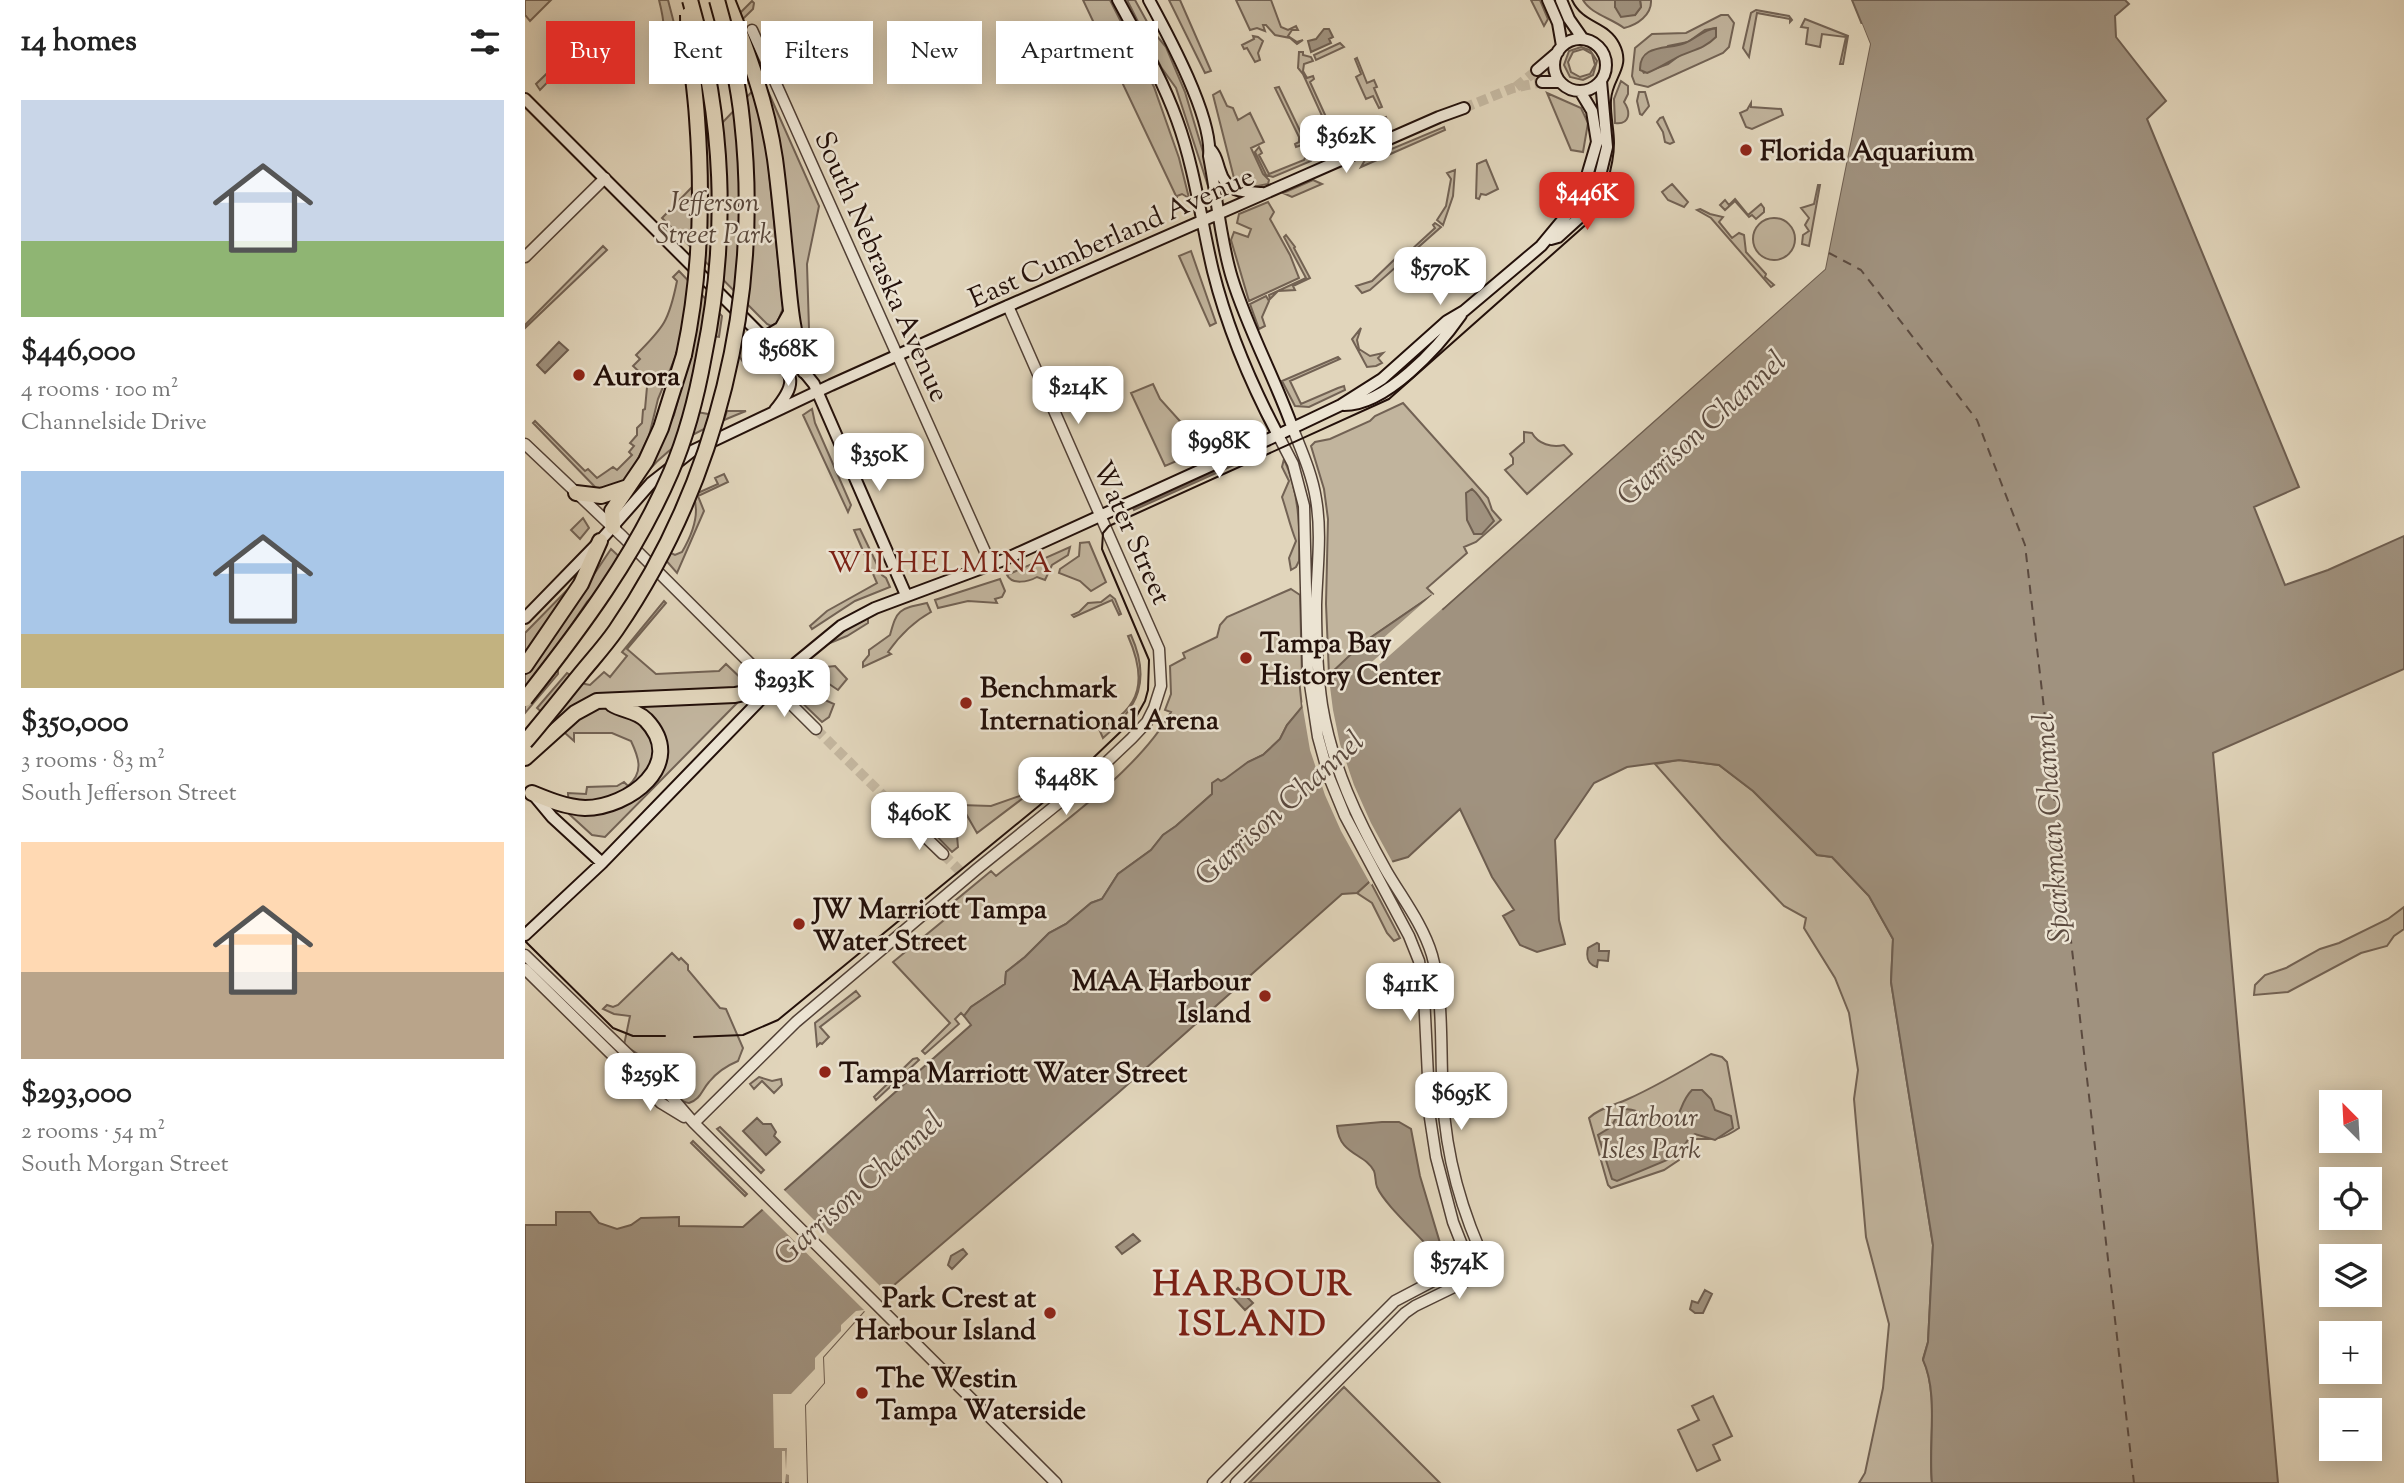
<!DOCTYPE html>
<html lang="en">
<head>
<meta charset="utf-8">
<style>
  :root { --surface:#fff; --page:#f2f2f2; --text:#222; --muted:#767676; --accent:#d93025 }
  body { margin:0; font-family:"Sorts Mill Goudy",serif; background:var(--page); color:var(--text); height:100vh; display:flex; flex-direction:column; font-size:26px; white-space:nowrap }
  * { box-sizing:border-box; margin:0 }
  p { font-size:23px; color:var(--muted) }
  .icon { flex:none; width:38px; height:38px; fill:none; stroke:currentColor; stroke-width:2; stroke-linecap:round; stroke-linejoin:round }
  .map { position:relative; flex:1; overflow:hidden }
  .side { display:flex; flex-direction:column; background:var(--surface); width:525px }
  .side>* { flex:none }
  .banner { position:absolute; left:21px; top:21px; width:665px; height:63px; display:flex; gap:14px }
  .needle { width:46px; rotate:336deg }
  .fabs { position:absolute; left:1794px; top:1090px; display:grid; gap:14px }
  .fabs a { display:grid; place-items:center; width:63px; height:63px; border-radius:0px; background:var(--surface); box-shadow:0 4px 18px #0003; font-size:35px }
  .price { position:absolute; translate:-50% -60px; padding:0 16px; border-radius:14px; background:#fff; color:#222; font-size:23px; line-height:46px; filter:drop-shadow(0 2px 4px #0008) }
  .price::after { content:''; position:absolute; left:50%; top:42px; width:21px; height:16px; margin-left:-10px; background:inherit; clip-path:polygon(0 0,100% 0,50% 100%) }
  .price.active { background:var(--accent); color:#fff }
  ul { padding:0; list-style:none }
  li { display:grid; align-content:center; gap:14px; height:371px; padding:0 21px }
  li span { display:grid; place-items:center; height:217px; border-radius:0px; color:#555 }
  li>.icon { margin-inline-start:auto }
  span .icon { width:126px; height:126px; fill:#fffc; stroke-width:1 }
  li b { font-size:30px }
  h2 { display:flex; justify-content:space-between; align-items:center; height:84px; padding:0 21px; font-size:30px }
  .tag { padding:0 24px; border-radius:0px; background:var(--surface); box-shadow:0 4px 18px #0003; font-size:24px; line-height:63px }
  .tag.active { background:var(--accent); color:#fff }
  main { display:flex; flex:1; min-height:0 }
  .map>svg:first-child { display:block }
  .green { fill:#c1b49d; stroke:#726254; stroke-width:2; fill-rule:evenodd }
  .water { fill:#a0927f; stroke:#6e5e50; stroke-width:2 }
  .pier { fill:#e1d5bb }
  .lines { fill:none; stroke-linecap:round; stroke-linejoin:round }
  .ferry { stroke:#5b4a3f; stroke-width:2; stroke-dasharray:9 7; stroke-linecap:butt }
  .tertiary-tunnel { stroke:#c4b7a0; stroke-width:10; stroke-dasharray:10 5; stroke-linecap:butt }
  .secondary-tunnel { stroke:#c4b7a0; stroke-width:10; stroke-dasharray:10 5; stroke-linecap:butt }
  .tertiary-casing { stroke:#524136; stroke-width:13 }
  .secondary-casing { stroke:#23100a; stroke-width:14 }
  .motorway-casing { stroke:#23100a; stroke-width:18 }
  .tertiary { stroke:#ece4d3; stroke-width:10 }
  .secondary { stroke:#ece4d3; stroke-width:10 }
  .motorway { stroke:#e1d5bb; stroke-width:14 }
  .tram { stroke:#23100a; stroke-width:2 }
  .motorway-bridge-casing { stroke:#23100a; stroke-width:18; stroke-linecap:butt }
  .motorway-bridge { stroke:#e1d5bb; stroke-width:14 }
  .poi-dot { fill:#8f2418; stroke:#ece4d3; stroke-width:2.5 }
  .labels { text-anchor:middle; stroke-width:5; stroke-linejoin:round; paint-order:stroke }
  .poi-label { font-size:28px; font-weight:bold; fill:#23100a; stroke:#ece4d3; text-anchor:start }
  .park-label { font-size:28px; font-style:italic; fill:#5a493d; stroke:#ece4d3 }
  .street-label { font-size:28px; fill:#23100a; stroke:#ece4d3 }
  .water-label { font-size:30px; font-style:italic; fill:#5b4a3f; stroke:#ece4d3 }
  .neighbourhood-label { font-size:30px; letter-spacing:2px; fill:#7a1f14; stroke:#ece4d3 }
  .district-label { font-size:35px; font-weight:bold; letter-spacing:2px; fill:#7a1f14; stroke:#ece4d3 }
</style>
</head>
<body>
<main>
<section class="side">
<h2>14 homes<svg class="icon" aria-label="filters" viewBox="0 0 24 24"><path d="M4 7h16M4 17h16"/><circle cx="9" cy="7" r="2"/><circle cx="15" cy="17" r="2"/></svg></h2>
<ul>
<li><span style="background:linear-gradient(#c9d6e8 65%,#8fb573 0)"><svg class="icon" aria-label="home" viewBox="0 0 24 24"><path d="M3 11l9-7 9 7M6 9v11h12V9"/></svg></span><div><b>$446,000</b><p>4 rooms · 100 m²</p><p>Channelside Drive</p></div></li>
<li><span style="background:linear-gradient(#a9c7e8 75%,#c2b280 0)"><svg class="icon" aria-label="home" viewBox="0 0 24 24"><path d="M3 11l9-7 9 7M6 9v11h12V9"/></svg></span><div><b>$350,000</b><p>3 rooms · 83 m²</p><p>South Jefferson Street</p></div></li>
<li><span style="background:linear-gradient(#ffd9b3 60%,#b9a48a 0)"><svg class="icon" aria-label="home" viewBox="0 0 24 24"><path d="M3 11l9-7 9 7M6 9v11h12V9"/></svg></span><div><b>$293,000</b><p>2 rooms · 54 m²</p><p>South Morgan Street</p></div></li>
</ul>
</section>
<div class="map">
<svg width="1879" height="1483" viewBox="0 0 1879 1483">
  <rect width="100%" height="100%" fill="#e1d5bb"/>
  <filter id="stains"><feTurbulence type="fractalNoise" baseFrequency=".00286" numOctaves="4"/><feColorMatrix values="0 0 0 0 .2 0 0 0 0 .09 0 0 0 0 .02 0 0 0 .5 -.17"/></filter>
  <radialGradient id="worn" r=".72"><stop offset=".6" stop-color="#630" stop-opacity="0"/><stop offset="1" stop-color="#630" stop-opacity=".3"/></radialGradient>
  <!-- green -->
  <path class="green" d="M0,0H26L5,21L0,15Z
    M134,0H143L150,27C162,23 182,29 190,38L227,1L229,3L228,9L161,75L148,67L131,50C142,32 139,20 134,0Z
    M558,0H585L629,87L654,158L664,198L657,194L652,196V198Z
    M602,0H610L626,29L641,47L660,92L678,152L684,189L651,88L636,67Z
    M644,0H655L686,71L680,73Z
    M711,0H746L756,27L763,30L771,26L773,30H767L763,36L772,42L778,40L772,44L765,38L750,35L741,25H738L740,31L732,28L725,30Z
    M1006,0H1015L1023,19L1019,26Z
    M1058,0H1090V7L1110,15L1116,7L1115,0H1126C1127,15 1112,25 1099,28C1086,18 1066,14 1058,0Z
    M1231,10L1264,16L1267,20L1265,22V19L1232,13L1224,57L1218,48L1226,13Z
    M1196,15H1203L1209,23L1204,47L1198,53L1123,87L1110,84L1107,76L1110,48L1127,34L1161,33ZM1191,28L1143,64L1118,73L1143,46L1163,42L1180,30Z
    M1280,19L1323,36L1318,64H1315L1321,37L1297,34L1295,47L1281,44L1283,28L1276,27Z
    M72,23L76,28L57,48L52,43Z
    M728,36L733,37L738,41L733,53L735,60L730,62L722,48L719,49L717,45L729,39Z
    M815,43L819,47L791,60L789,55Z
    M1056,47L1065,50L1072,61L1068,75L1058,80L1045,77L1039,65L1044,51ZM1058,49L1067,54L1070,65L1065,74L1055,77L1046,72L1043,62L1048,52Z
    M774,52H778V55L786,57L788,61L779,64L778,71L782,78L788,76L789,79L785,82L807,130L812,129L816,140L822,142L859,124L858,118L861,117L864,126L822,146H814L807,138L778,74L773,68Z
    M42,54L46,58L15,90L11,84Z
    M832,58L842,83L849,80L852,87L849,88L857,107L854,108L848,96L841,99L831,77L836,74L830,59Z
    M238,80L294,206L282,264L285,361L279,350L272,307L255,159L243,162L258,308L252,323L246,326L242,324L137,218L169,185L177,144Z
    M1096,81L1103,86V94L1099,102C1106,112 1105,125 1090,123L1089,99Z
    M754,87L788,158L786,161L748,177L741,175L730,152L734,147L737,153L734,155L744,174L779,160L782,154L777,145L771,147L770,144L774,142V137L750,88Z
    M695,91L702,106L708,108L713,120L725,113L739,142L726,148L738,174L744,180L743,184L722,188L710,182L688,95Z
    M1114,92H1120L1124,106L1117,115L1115,114L1112,101Z
    M1022,93L1056,108L1063,123L1058,152L1046,150Z
    M1226,103V107L1256,109L1258,115L1227,129L1221,127L1215,113L1222,110Z
    M1138,117L1149,142L1145,144L1140,142L1138,132L1132,122L1135,118Z
    M919,127L920,130L836,167L840,160Z
    M961,160L973,189L961,195L956,194L954,199L951,198L952,164Z
    M930,170L928,196L918,225L912,220L921,206L926,179L922,173Z
    M788,180L797,184L767,197L758,193Z
    M1147,184L1163,202L1159,207L1143,200L1137,192Z
    M1293,185H1295L1284,246L1277,244L1278,235L1284,231L1280,225L1284,218L1276,208L1289,204Z
    M1210,199L1223,215L1236,204L1239,208V212L1231,219L1227,215L1224,217L1210,201L1200,210L1195,205L1200,200L1204,205Z
    M743,202L749,212L745,219L765,255L774,278L724,301L706,240L709,232L723,237L726,229L712,223L714,214Z
    M1175,209L1185,214L1198,217L1194,222L1207,238L1214,233L1219,235L1221,252L1241,274L1240,277L1249,285L1246,287L1186,218L1172,210Z
    M1228 239a21 21 0 1 1 42 0a21 21 0 1 1-42 0Z
    M910,223L916,227L845,290L837,293L831,286L847,281L870,259L873,262L910,228L908,225Z
    M761,235L770,247L769,248L785,278L768,286L770,290L753,291L745,299L744,295L781,278L759,237Z
    M78,246L82,250L0,328V325Z
    M666,251L691,323L685,326L654,256Z
    M154,271L197,316L194,337L179,335L161,410L200,417L202,411H221C181,427 151,439 122,472L149,415L159,377L152,353L133,399L124,436L109,467L100,481L73,490L8,423L10,421L60,471L63,469L72,478L88,467L92,470L107,455L104,452L109,446L105,443L112,435V428L117,423L118,410L120,409L122,387H124L121,378L108,366L115,359L111,355C139,327 144,321 152,281L148,277Z
    M741,296L744,301L737,317L740,326L734,329L725,304Z
    M205,325L235,356L224,355L222,368L203,339Z
    M836,328L832,340L834,349L845,356L858,353L853,358L857,363L851,366L842,367L827,339Z
    M813,357L815,359L765,381L776,404L813,388L819,386L820,390L784,407L770,406L757,381Z
    M628,384L635,399L680,449L640,466L606,393Z
    M878,403L963,498L967,510L976,520L951,542L939,547L942,553L902,588L908,594L906,596L845,638L804,675L801,604L803,519L799,489L786,446L790,442L805,439L845,421L850,416Z
    M287,409L290,423L326,505L323,512L278,415Z
    M999,432L1007,433C1013,444 1027,448 1039,445L1047,454L1002,494L980,470L988,464V458L985,454L999,442Z
    M739,449L740,451L609,510L608,508Z
    M759,459C774,492 775,526 774,561L771,567L766,570L764,558L771,541C765,526 762,512 757,497L764,481L757,467Z
    M199,474L203,482L173,496L179,511L152,573L131,549L135,548L150,555L157,552C167,535 176,514 168,495L193,484L190,478Z
    M58,518L64,528L55,539L46,530Z
    M335,529L357,575L361,578L365,587L330,601L287,629L285,626L302,611L352,583L329,530Z
    M564,542L581,582L566,591L555,581L534,573L535,569L554,556L555,543Z
    M545,547L543,555L527,565L520,580L512,577C503,582 487,585 482,575Z
    M86,549L100,562L62,602L33,645V674L0,713V633L45,587L55,595Z
    M475,579L480,591L477,597L470,599L472,603L443,601L413,608L410,600Z
    M766,589L775,595L777,676L774,679L777,708L762,725L755,739L738,755L723,762L712,773L688,786L687,794L651,826L638,835L626,850L593,874L577,899L566,903L541,924L524,933L500,957L481,972L480,984L446,1007L439,1016L436,1013L430,1019L434,1024L400,1054L397,1051L425,1023L368,962L430,911L425,905L466,871L471,876C525,832 613,772 646,712L640,710L646,694L645,666L660,658L658,653L692,637L695,625L702,617Z
    M585,595L590,599L596,614L594,615L587,600L549,617L547,615L554,612L563,603L576,602Z
    M139,601L141,603L102,649L131,674L194,671L201,664L224,686L215,700L80,837L67,835L44,814L43,793L61,794L62,787L92,786L99,782L103,786C119,772 114,758 106,741L87,733H49V741L12,708L42,673L60,684L65,685L79,672L85,677L102,656L97,652Z
    M402,603L406,612C388,622 375,635 363,652L366,654L338,667V662L344,655V650L365,635C372,609 374,609 402,603Z
    M343,618V623L322,636L300,645L327,625Z
    M606,635C626,680 614,707 578,738L574,729C619,708 621,677 603,636Z
    M310,666L322,679L313,690L288,673L297,668L300,671L302,670L300,667Z
    M273,688L309,704L304,717L297,722L268,694Z
    M1154,760L1194,765L1228,791L1292,855L1307,857L1344,896L1368,939L1366,982L1408,1245L1403,1342L1398,1359C1414,1394 1403,1445 1407,1483H1334L1340,1473L1358,1388L1364,1324L1341,1237L1329,1099L1333,1070L1324,1013L1310,978L1279,928L1281,918L1259,906L1196,839L1130,764Z
    M506,792L452,833L436,805L466,806Z
    M430,813L433,847L427,852L399,823L409,822Z
    M845,881L875,938L869,941L862,933L847,903L832,893Z
    M1879,907V929L1869,936L1862,946L1836,953L1763,992L1729,995L1730,985L1740,975L1761,968L1795,949L1814,943L1863,919Z
    M147,953L154,960L156,958L163,965V970L195,1008L201,1009L218,1048L213,1061C201,1066 192,1072 184,1082C176,1091 176,1099 164,1103C151,1101 150,1090 142,1080C131,1064 115,1056 99,1045L105,1016L89,1014L78,1009L82,1005L88,1007L93,1005Z
    M331,991L335,996L295,1027L304,1037L297,1044L295,1043L292,1046L290,1023Z
    M1186,1054L1197,1057L1202,1062L1214,1128C1195,1141 1189,1139 1167,1139L1154,1160L1139,1170L1086,1188L1083,1185L1064,1118C1074,1108 1090,1105 1103,1099C1132,1086 1159,1070 1186,1054Z
    M392,1058L394,1060L351,1100L349,1097L388,1059Z
    M234,1077L247,1081L256,1079L257,1085L249,1093L237,1081L229,1089L225,1084Z
    M195,1127L239,1170L236,1173L192,1129Z
    M168,1141L222,1194L220,1196L166,1143Z
    M819,1387L915,1483H724Z
    M1188,1396L1207,1436L1188,1445L1195,1460L1172,1471L1153,1430L1174,1420L1167,1406Z"/>
  <!-- water -->
  <path class="water" d="M1090,0H1115L1116,7L1110,15L1096,17L1090,7Z
    M1327,0H1600L1604,4L1590,16L1591,37L1641,101L1622,119L1774,487L1729,507L1760,585L1803,570L1879,536V669L1688,753L1753,1483H1407C1403,1445 1414,1394 1398,1360L1403,1342L1408,1245L1366,982L1368,939L1344,896L1307,857L1292,855L1228,791L1194,765L1154,760L1102,767L1069,783L1030,840L1034,920L1040,944L1012,952L995,945L978,916L989,910L967,877L935,809L883,857L866,862L832,893L817,894L593,1093L340,1310L298,1357L299,1383L280,1405L282,1483H0V1225H31V1212H65L74,1223L92,1229L106,1225L116,1218L154,1217V1226L218,1227L446,1025L439,1016L446,1007L480,984L481,972L500,957L524,933L541,924L566,903L577,899L593,874L626,850L638,835L651,826L687,794V783L693,779L696,781L700,779L723,762L738,755L755,739L762,725L799,680L823,657L845,638L906,596L918,609L1300,269L1345,44Z
    M1191,28V37C1177,51 1164,50 1149,59C1140,64 1132,69 1122,73L1115,70C1114,43 1144,50 1160,43C1172,38 1178,30 1191,28Z
    M799,29H804L808,37L804,39L806,43L786,52L783,41L791,39Z
    M34,342L43,350L20,373L12,365Z
    M947,489C957,497 962,510 969,521L957,534H949L942,520L941,493Z
    M1072,943L1074,944V951H1084L1083,961L1073,960L1072,967C1062,964 1061,957 1063,948Z
    M1167,1090H1177L1186,1099L1190,1110L1206,1116L1208,1128L1190,1140L1170,1134L1164,1138L1154,1155L1092,1181L1087,1179L1073,1135L1086,1127L1096,1109C1113,1108 1120,1116 1133,1126C1160,1123 1151,1106 1167,1090Z
    M232,1118L238,1124H246L251,1132L249,1136L255,1142L241,1155L218,1131Z
    M857,1122H874L886,1129L895,1176L915,1243L912,1249L906,1250C893,1234 860,1205 852,1187C850,1182 851,1176 849,1171C840,1153 814,1155 812,1126Z
    M608,1234L615,1241L597,1254L591,1247Z
    M438,1249L442,1254L427,1269L423,1265L426,1256Z
    M713,1288L728,1303L720,1310L706,1295Z
    M1180,1290L1187,1294L1178,1313H1170L1165,1309L1167,1301L1173,1303Z"/>
  <!-- pier -->
  <path class="pier" d="M1333,24H1337L1345,44L1300,269L847,671L842,666L863,648L856,640L907,595L906,593L918,604L1297,267L1341,44Z
    M803,671L808,710L815,744L829,785L846,823L869,865L846,885L816,831L800,795L785,750L777,703Z
    M257,1188L363,1294L342,1313L339,1311L298,1357L299,1383L280,1405L282,1483H264V1475L261,1474L260,1483H257V1451H260L261,1470L262,1448H249L248,1394H266L290,1369V1358L316,1331V1325L331,1311L339,1310L235,1207Z"/>
  <g class="lines">
    <!-- ferry -->
    <path class="ferry" d="M1304,253L1336,270L1452,420L1500,545L1609,1483"/>
    <!-- tertiary-tunnel -->
    <path class="tertiary-tunnel" d="M291,729L392,829
      M418,854L437,873"/>
    <!-- secondary-tunnel -->
    <path class="secondary-tunnel" d="M991,87L1012,70
      M939,108L988,88L1017,82"/>
    <!-- tertiary casing -->
    <g class="tertiary-casing">
      <path id="tertiary" d="M227,30L466,565
        M0,257L80,178
        M753,435L768,464L779,506L783,671L793,737L804,777L820,816L884,936L894,961L899,995L905,1118L911,1157L928,1222L950,1278
        M0,444L98,537L291,729
        M392,829L418,854
        M0,955L144,1094L169,1123L531,1483
        M0,969L136,1103L159,1117
        M169,1123L271,1022L452,869L567,776L607,738L622,722L629,708L636,686L634,649L483,306
        M688,1483L870,1301L948,1260
        M711,1483L880,1313L890,1306L964,1270C938,1216 921,1159 918,1098C915,1054 919,997 907,955C898,925 878,899 862,872C832,819 807,766 797,705C792,672 791,638 791,605C792,569 797,534 791,499C787,474 777,452 768,429"/>
    </g>
    <!-- secondary casing -->
    <g class="secondary-casing">
      <path id="secondary" d="M593,0C614,39 637,78 652,120C670,169 676,221 688,271C702,327 726,384 753,435
        M624,0C643,35 688,118 684,156C692,197 695,239 707,278C723,330 750,378 768,429
        M1023,0L1033,23L1037,46
        M1036,0L1044,19L1058,39
        M1029 65a26 26 0 1 1 52 0a26 26 0 1 1-52 0Z
        M1012,70L1033,52
        M1017,82H1035
        M0,99L240,339L272,363L289,384L381,595
        M686,150C692,157 692,163 695,171C701,192 718,192 737,193
        M1026,239L1033,237L1055,217L1071,192L1082,147L1076,81
        M248,349C268,377 273,382 250,410
        M819,405C861,405 913,348 936,315
        M0,618L75,541L126,483L167,451L306,385L469,312L914,117L939,108
        M7,793L27,817L77,863
        M0,935L77,863L271,663L316,626L350,608L476,561L753,435L816,405L857,379L922,321L939,311L1016,246L1050,205L1059,186L1072,142L1067,111L1055,91"/>
    </g>
    <!-- motorway casing -->
    <g class="motorway-casing">
      <path id="motorway" d="M202,0C223,52 242,104 250,159C255,196 258,234 262,271C265,306 268,339 280,371
        M240,339L257,329L266,313
        M51,493L76,496L103,487
        M88,527L87,511L121,461L136,428L159,355
        M0,666L56,584L75,541
        M0,758L50,713L72,701L210,695L249,687
        M7,793C24,800 41,807 60,808C103,808 163,764 121,720C111,710 98,711 87,704"/>
    </g>
    <!-- tertiary -->
    <use href="#tertiary" class="tertiary"/>
    <!-- secondary -->
    <use href="#secondary" class="secondary"/>
    <!-- motorway -->
    <use href="#motorway" class="motorway"/>
    <!-- tram -->
    <path class="tram" d="M0,941L88,1028L108,1036H140
      M169,1037L218,1035L253,1020L543,782L611,717L620,701L623,690L624,660L577,549L578,533L584,526L864,399L1065,221C1078,203 1089,165 1089,143C1089,129 1085,114 1086,100C1087,78 1107,68 1094,43C1083,21 1058,24 1047,0"/>
    <!-- motorway-bridge casing -->
    <g class="motorway-bridge-casing">
      <path id="motorway-bridge" d="M159,355C176,276 178,198 172,118C170,84 163,50 163,15
        M0,699C56,628 110,556 146,472C162,435 172,395 179,356C204,234 199,119 165,0
        M0,742C19,720 36,698 54,676C66,661 80,646 91,630C192,483 237,298 217,120C213,79 203,39 192,0"/>
    </g>
    <!-- motorway-bridge -->
    <use href="#motorway-bridge" class="motorway-bridge"/>
  </g>
  <!-- markers -->
  <g class="poi-dot">
    <circle cx="1221" cy="150" r="7"/>
    <circle cx="54" cy="375" r="7"/>
    <circle cx="721" cy="658" r="7"/>
    <circle cx="441" cy="703" r="7"/>
    <circle cx="274" cy="924" r="7"/>
    <circle cx="740" cy="996" r="7"/>
    <circle cx="300" cy="1072" r="7"/>
    <circle cx="525" cy="1313" r="7"/>
    <circle cx="337" cy="1393" r="7"/>
  </g>
  <g class="labels">
    <!-- poi labels -->
    <g class="poi-label">
      <text x="1235" y="160">Florida Aquarium</text>
      <text x="68" y="385">Aurora</text>
      <text x="735" y="652">Tampa Bay<tspan x="735" dy="32">History Center</tspan></text>
      <text x="455" y="697">Benchmark<tspan x="455" dy="32">International Arena</tspan></text>
      <text x="288" y="918">JW Marriott Tampa<tspan x="288" dy="32">Water Street</tspan></text>
      <text x="726" y="990" text-anchor="end">MAA Harbour<tspan x="726" dy="32">Island</tspan></text>
      <text x="314" y="1082">Tampa Marriott Water Street</text>
      <text x="511" y="1307" text-anchor="end">Park Crest at<tspan x="511" dy="32">Harbour Island</tspan></text>
      <text x="351" y="1387">The Westin<tspan x="351" dy="32">Tampa Waterside</tspan></text>
    </g>
    <!-- park labels -->
    <g class="park-label">
      <text x="189" y="211">Jefferson<tspan x="189" dy="32">Street Park</tspan></text>
      <text x="1126" y="1126">Harbour<tspan x="1126" dy="32">Isles Park</tspan></text>
    </g>
    <!-- street labels -->
    <g class="street-label">
      <text transform="translate(586 236) rotate(-24)" y="10">East Cumberland Avenue</text>
      <text transform="translate(358 266) rotate(66)" y="10">South Nebraska Avenue</text>
      <text transform="translate(608 532) rotate(66)" y="10">Water Street</text>
    </g>
    <!-- water labels -->
    <g class="water-label">
      <text transform="translate(1176 428) rotate(-42)" y="10">Garrison Channel</text>
      <text transform="translate(754 808) rotate(-42)" y="10">Garrison Channel</text>
      <text transform="translate(1526 828) rotate(-94)" y="10">Sparkman Channel</text>
      <text transform="translate(333 1188) rotate(-42)" y="10">Garrison Channel</text>
    </g>
    <!-- neighbourhood labels -->
    <g class="neighbourhood-label">
      <text x="416" y="572">WILHELMINA</text>
    </g>
    <!-- district labels -->
    <g class="district-label">
      <text x="728" y="1295">HARBOUR<tspan x="728" dy="40">ISLAND</tspan></text>
    </g>
  </g>
  <rect width="100%" height="100%" filter="url(#stains)"/>
  <rect width="100%" height="100%" fill="url(#worn)"/>
</svg>
<div class="fabs">
<a><svg class="needle" viewBox="-14 -14 28 28"><path d="M0-13l5 13h-10z" fill="#e53935"/><path d="M0 13l5-13h-10z" fill="#767676"/></svg></a>
<a><svg class="icon" aria-label="locate" viewBox="0 0 24 24"><circle cx="12" cy="12" r="6"/><path d="M12 2v4M12 18v4M2 12h4M18 12h4"/></svg></a>
<a><svg class="icon" aria-label="layers" viewBox="0 0 24 24"><path d="M12 4l9 5-9 5-9-5zM3 14l9 5 9-5"/></svg></a>
<a>+</a>
<a>−</a>
</div>
<b class="price" style="left:821px;top:175px">$362K</b>
<b class="price active" style="left:1062px;top:232px">$446K</b>
<b class="price" style="left:915px;top:307px">$570K</b>
<b class="price" style="left:263px;top:388px">$568K</b>
<b class="price" style="left:553px;top:426px">$214K</b>
<b class="price" style="left:694px;top:480px">$998K</b>
<b class="price" style="left:354px;top:493px">$350K</b>
<b class="price" style="left:259px;top:719px">$293K</b>
<b class="price" style="left:541px;top:817px">$448K</b>
<b class="price" style="left:394px;top:852px">$460K</b>
<b class="price" style="left:885px;top:1023px">$411K</b>
<b class="price" style="left:125px;top:1113px">$259K</b>
<b class="price" style="left:936px;top:1132px">$695K</b>
<b class="price" style="left:934px;top:1301px">$574K</b>
<div class="banner">
<a class="tag active">Buy</a>
<a class="tag">Rent</a>
<a class="tag">Filters</a>
<a class="tag">New</a>
<a class="tag">Apartment</a>
</div>
</div>
</main>
</body>
</html>
